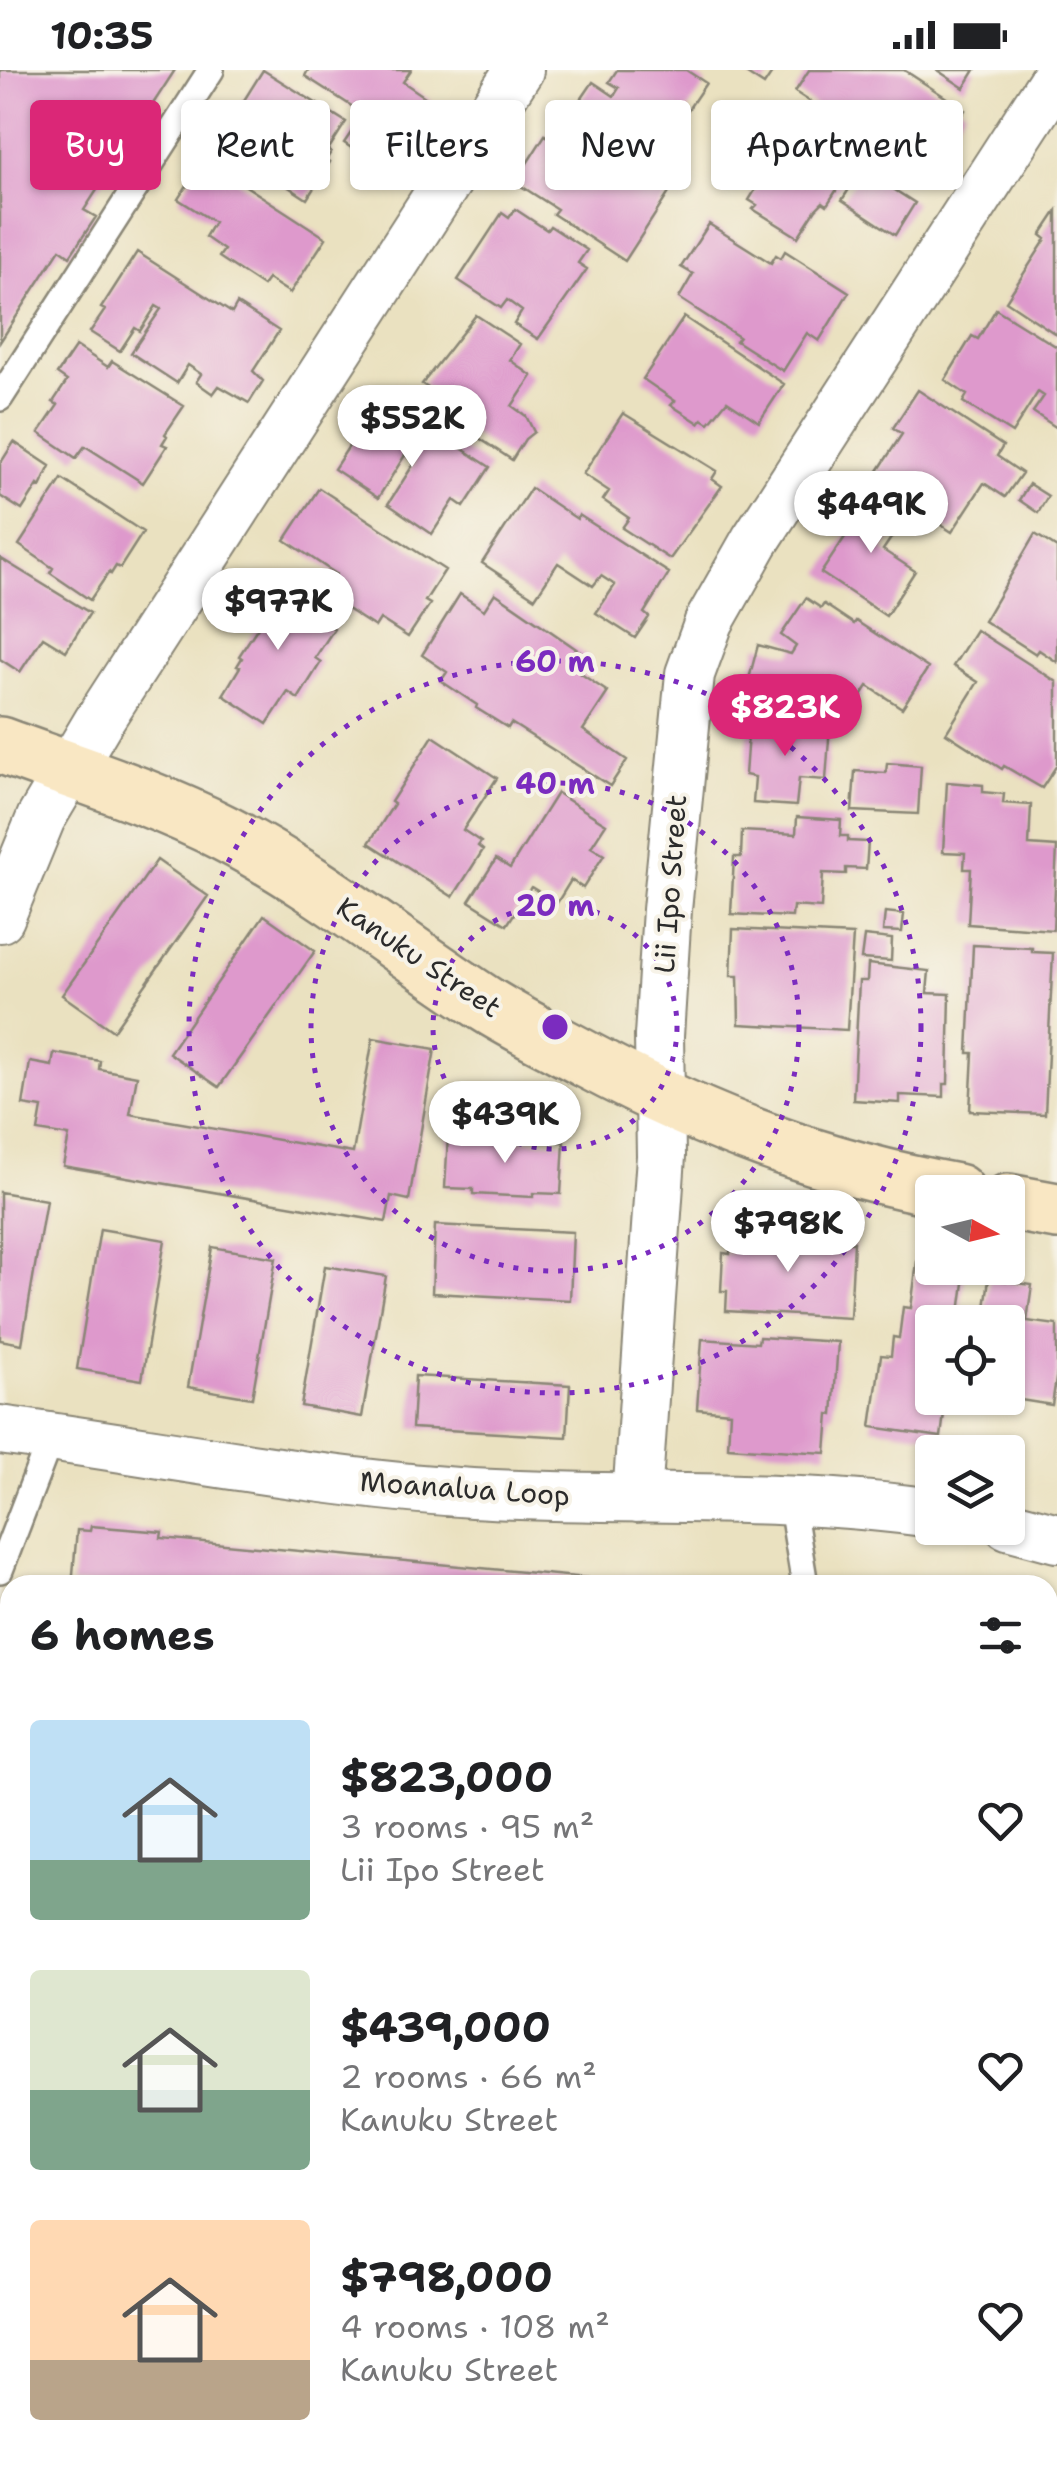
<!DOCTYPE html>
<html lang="en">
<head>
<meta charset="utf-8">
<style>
  :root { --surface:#fff; --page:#f2f2f2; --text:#202124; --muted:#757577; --accent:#db2777 }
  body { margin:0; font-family:"Shantell Sans",sans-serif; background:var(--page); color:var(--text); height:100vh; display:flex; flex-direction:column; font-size:38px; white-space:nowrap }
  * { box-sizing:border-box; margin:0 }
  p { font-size:32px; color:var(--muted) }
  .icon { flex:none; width:55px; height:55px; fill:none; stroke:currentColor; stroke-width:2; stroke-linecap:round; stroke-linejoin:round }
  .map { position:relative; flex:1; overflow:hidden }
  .details { position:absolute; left:0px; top:1505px; width:1058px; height:890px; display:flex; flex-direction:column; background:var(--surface); border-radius:30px 30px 0 0; box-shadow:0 2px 8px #0004 }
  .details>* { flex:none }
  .hud { position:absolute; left:30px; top:30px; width:998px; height:90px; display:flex; gap:20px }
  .needle { width:65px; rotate:97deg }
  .fabs { position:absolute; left:915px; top:1105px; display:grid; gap:20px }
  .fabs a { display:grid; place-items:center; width:110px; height:110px; border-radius:10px; background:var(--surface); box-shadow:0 2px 8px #0004; font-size:50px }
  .price { position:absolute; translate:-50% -85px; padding:0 22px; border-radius:35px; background:#fff; color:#222; font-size:32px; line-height:65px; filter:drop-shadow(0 2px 5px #0008) }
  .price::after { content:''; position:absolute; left:50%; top:60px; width:30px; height:22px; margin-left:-15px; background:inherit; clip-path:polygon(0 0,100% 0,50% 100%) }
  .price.on { background:var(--accent); color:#fff }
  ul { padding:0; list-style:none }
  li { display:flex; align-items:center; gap:30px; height:250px; padding:0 30px }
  li span { display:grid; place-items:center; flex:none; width:280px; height:200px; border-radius:10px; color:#555 }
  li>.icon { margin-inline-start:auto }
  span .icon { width:120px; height:120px; fill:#fffc; stroke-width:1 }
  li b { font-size:42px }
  h2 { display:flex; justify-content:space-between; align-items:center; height:120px; padding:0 30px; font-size:42px }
  .chip { padding:0 35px; border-radius:10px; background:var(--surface); box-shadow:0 2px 8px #0004; font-size:35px; line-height:90px }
  .chip.on { background:var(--accent); color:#fff }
  .status { display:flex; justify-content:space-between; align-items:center; height:70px; padding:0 50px; background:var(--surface); direction:ltr }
  .status svg { height:28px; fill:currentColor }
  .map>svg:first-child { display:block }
  .building { fill:#de99cc }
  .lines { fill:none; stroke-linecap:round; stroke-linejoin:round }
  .lane-casing { stroke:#8a8676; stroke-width:30 }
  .street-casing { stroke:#8a8676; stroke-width:52 }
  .secondary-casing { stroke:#8a8676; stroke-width:60 }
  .lane { stroke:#fff; stroke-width:25 }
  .street { stroke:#fff; stroke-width:48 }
  .secondary { stroke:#f9e7c3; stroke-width:55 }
  .ring { fill:none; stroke:#7b2cbf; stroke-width:5; stroke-dasharray:5 10 }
  .labels { text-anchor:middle; stroke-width:8; stroke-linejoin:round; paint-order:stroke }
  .street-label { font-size:28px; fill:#2b2b2b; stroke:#f7f3e8 }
  .centre { fill:#7b2cbf; stroke:#f7f3e8; stroke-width:5 }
  .ring-label { font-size:30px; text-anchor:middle; font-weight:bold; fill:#7b2cbf; stroke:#f7f3e8; stroke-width:8; stroke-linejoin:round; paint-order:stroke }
</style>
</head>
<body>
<div class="status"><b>10:35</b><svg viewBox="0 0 49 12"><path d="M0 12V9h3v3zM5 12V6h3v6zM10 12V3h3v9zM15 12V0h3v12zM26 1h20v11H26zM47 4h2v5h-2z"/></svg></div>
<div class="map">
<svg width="1057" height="2395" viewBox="0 0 1057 2395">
  <rect width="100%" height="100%" fill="#f7f3e8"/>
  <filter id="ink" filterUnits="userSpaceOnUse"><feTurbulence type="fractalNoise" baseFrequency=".01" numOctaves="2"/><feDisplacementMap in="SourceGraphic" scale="20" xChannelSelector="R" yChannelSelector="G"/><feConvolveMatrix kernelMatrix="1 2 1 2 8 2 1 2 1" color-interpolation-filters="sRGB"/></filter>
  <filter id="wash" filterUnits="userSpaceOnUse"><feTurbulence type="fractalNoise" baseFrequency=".0048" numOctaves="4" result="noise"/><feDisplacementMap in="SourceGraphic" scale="40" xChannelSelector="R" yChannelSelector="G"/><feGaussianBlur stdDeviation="2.25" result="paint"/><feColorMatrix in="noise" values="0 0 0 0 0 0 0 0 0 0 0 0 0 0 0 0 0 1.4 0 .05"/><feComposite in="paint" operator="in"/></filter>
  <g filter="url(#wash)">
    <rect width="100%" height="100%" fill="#eae1c0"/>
    <g id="blocks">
      <!-- building -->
      <path class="building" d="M0,0H175L84,140L96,147L70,186L60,179L0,272Z
        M263,0L346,52L328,80L331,82L326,90L330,92L307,129L264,101L260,108L214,78Z
        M308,0H411L403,12L431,31L406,71L305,6Z
        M617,0H686L706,13L677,56L654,41L635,71L578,34L593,12L614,26L619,18L609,12Z
        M741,0H774L764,15Z
        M809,0H904L965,40L936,84L889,53L870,83L810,43L815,35L795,22Z
        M937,0H975L964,18Z
        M359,51L396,76L381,98L344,73Z
        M768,57L796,72L800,66L850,99L827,135L823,132L816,139L798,167L753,139L757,135L749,130L759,114L740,102Z
        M545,65L580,87L594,65L629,88L632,84L676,112L625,191L553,144L557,139L515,112Z
        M204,89L326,168L290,223L268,209L263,216L219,187L224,180L205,167L214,152L178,129Z
        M862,99L915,133L895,165L842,130Z
        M515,139L547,160L550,156L587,180L578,193L587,199L538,269L514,254L522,241L507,230L501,238L458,210L502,143L509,148Z
        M1057,141V265L1006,231L1046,169L1041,165Z
        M709,154L771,193L776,185L781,188L785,181L849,222L819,271L807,263L783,301L736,271L739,267L679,228L693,204L681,197Z
        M137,182L232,243L237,234L279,261L253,301L263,311L249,333L219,316L213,324L196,312L201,304L188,295L177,313L131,283L161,239L156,236L140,261L135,258L120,281L90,262L105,240L101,238Z
        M996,239L1057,277V358L1033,342L1044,326L1038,322L1012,363L963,332L967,325L945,310L972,266L978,269Z
        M476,245L520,274L510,290L532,306L512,336L526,346L534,362L525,369L512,390L461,356L468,344L422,314Z
        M684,247L784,314L759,352L727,331L709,353L702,349L699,353L671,335L675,331L643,309Z
        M76,276L108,297L112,291L184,336L165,364L167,366L162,374L167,376L143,413L85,376L76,388L39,363L58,335L53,332L67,311L57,304Z
        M918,320L1003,376L997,386L1022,403L1005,427L984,413L952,462L913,437L917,431L876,404L902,364L893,358Z
        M372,341L420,372L429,357L490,397L464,437L454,430L432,464L388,434L415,392L405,385L378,428L334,399Z
        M623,343L717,401L712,409L722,416L670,489L622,458L629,448L603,430L609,421L583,404Z
        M14,372L50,396L40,417L38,415L22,440L0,426V394Z
        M62,409L143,462L120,498L116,496L111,504L109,502L90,530L50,503L53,498L19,475Z
        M1029,414L1048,426L1038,443L1019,430Z
        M319,418L445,500L425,531L430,534L408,567L380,549L375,557L324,524L336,504L285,470Z
        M531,418L577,449L579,445L669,503L644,543L649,547L635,568L596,543L615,515L601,506L593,516L558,493L535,528L482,493Z
        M865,419L906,446L883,480L915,501L886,546L821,503L859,446L851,440Z
        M1035,464L1057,478V592L1039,580L1036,584L984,551Z
        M0,488L90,543L66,581L43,567L20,602L0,589Z
        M271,511L333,552L331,556L334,559L315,588L321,592L298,629L288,622L267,654L223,625L240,597L237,596L242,588L239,586L258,557L246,549Z
        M495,523L591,589L581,604L608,622L583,660L627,690L610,716L511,653L508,658L476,638L477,635L441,611L447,602L422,585L460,524L484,540Z
        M806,528L821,538L824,534L854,554L856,551L928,598L902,638L868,616L859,630L848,623L841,646L746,620L758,575L791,584L796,576L781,565Z
        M976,560L1057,612V695L1042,718L1004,696L1002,699L946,663L978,612L953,596Z
        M749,650L830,655L826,710L799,708L796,736L753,733L755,707L745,705Z
        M433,666L497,708L463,760L481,772L478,776L483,780L453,827L369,773L394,734L391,732Z
        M887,693L921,696L918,744L852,741L855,701L886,703Z
        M947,712L983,715V722L1004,724L1003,733L1031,735L1029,775L1057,777L1053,860L968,854L971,799H964L965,783L943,782Z
        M557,723L606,754L591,777L604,785L583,818L571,810L557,833L531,817L507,855L469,831L496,789L510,798Z
        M797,747L841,750L840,766H848V771L868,772L866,799L846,798V804L823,803L821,838L793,836L792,847L731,844L734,787H741L742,761L796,764Z
        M157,790L208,826L113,961L62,925Z
        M885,842L904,844L902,862L883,861Z
        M264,845L315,881L219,1017L169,983Z
        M733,859L853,865L847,960L739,954L738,906H731Z
        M864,866L892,869L891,891L861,889Z
        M973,875L1032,878V882L1053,883L1045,1044L970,1041L973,983H968Z
        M868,894L929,901L927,923L950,924L948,1014H944V1027L900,1025V1033L853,1030L859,911H867Z
        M373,968L435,979L409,1130L391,1126L386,1152L63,1096L69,1066L38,1061L42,1038L23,1035L30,992L52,996L54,983L100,991L99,999L137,1006L130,1044L353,1083Z
        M448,1066L564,1072L561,1124L533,1123V1127L473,1124V1119L445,1118Z
        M0,1122L46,1130L22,1274L0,1270Z
        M435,1155L573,1162L570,1230L432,1223Z
        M100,1159L165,1170L142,1310L77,1299Z
        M731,1160L788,1163V1169L854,1172L850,1248L726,1241L727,1221H721L723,1183L730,1184Z
        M212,1177L276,1188L252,1328L188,1317Z
        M917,1192L932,1194V1198H966L959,1250L932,1252V1328H946L941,1367L871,1357L881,1285L891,1286L893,1267L899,1268L903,1237L911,1238Z
        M325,1196L386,1206L362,1347L301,1336Z
        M989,1209L1032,1215L1027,1251L1057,1255V1302L1052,1335L1008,1328V1252H983Z
        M759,1267L838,1272L833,1345L829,1344L826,1383L728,1377L730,1342L697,1339L702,1269L758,1273Z
        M415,1306L570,1315L567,1367L412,1358Z
        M91,1456L162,1462L161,1468L619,1511L620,1506L688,1512V1515H72L77,1460L90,1461Z
        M1048,1541L1057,1542V1676L1048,1675Z
        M1048,1746L1057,1747V1845L1048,1844Z
        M5,1959L10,1963L8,2050L0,2043V1966Z
        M0,2096L10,2103V2222L0,2235Z
        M1057,2115V2232L1048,2239V2122Z
        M0,2301L10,2309V2327L0,2340Z
        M10,2356V2385H83L76,2395H22L0,2378V2369Z
        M180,2385H205L197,2395Z
        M630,2385H713L706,2395H643Z
        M852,2385H904L917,2395H844Z"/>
    </g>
  </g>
  <g filter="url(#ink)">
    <use href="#blocks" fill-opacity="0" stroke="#8a8676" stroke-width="2.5"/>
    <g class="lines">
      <!-- lane casing -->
      <g class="lane-casing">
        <path id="lane" d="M0,328L211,0
          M791,1430L805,1515
          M0,1500L51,1367
          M0,1607L10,1608
          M0,1859L10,1866
          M1048,1901L1057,1902
          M1048,2328L1057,2320
          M346,2385L360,2395
          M229,2395L236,2385
          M377,2395L384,2385"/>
      </g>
      <!-- street casing -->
      <g class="street-casing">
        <path id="street" d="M0,848L41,748L98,652L519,0
          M0,1360C157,1381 314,1413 472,1423C626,1432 780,1421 932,1443
          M637,1428L661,1086L659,966L667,840L690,604L709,552L755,471L1057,5
          M1008,1455L1057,1468"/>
      </g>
      <!-- secondary casing -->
      <g class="secondary-casing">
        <path id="secondary" d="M0,675C76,703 154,727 226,764C319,812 400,879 487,935C519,955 554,972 587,990C710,1055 820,1097 957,1122
          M1008,1132L1057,1141"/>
      </g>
      <!-- lane -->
      <use href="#lane" class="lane"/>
      <!-- street -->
      <use href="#street" class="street"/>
      <!-- secondary -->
      <use href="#secondary" class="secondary"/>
    </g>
  </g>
  <!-- distance rings -->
  <g class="ring">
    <circle cx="555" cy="957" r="122"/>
    <circle cx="555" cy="957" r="244"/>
    <circle cx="555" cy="957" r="366"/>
  </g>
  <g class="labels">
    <!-- street labels -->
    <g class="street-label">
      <text transform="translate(670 814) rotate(-86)" y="10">Lii Ipo Street</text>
      <text transform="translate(419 887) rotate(34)" y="10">Kanuku Street</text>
      <text transform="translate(465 1418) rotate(4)" y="10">Moanalua Loop</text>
    </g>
  </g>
  <circle cx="555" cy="957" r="15" class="centre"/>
  <g class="ring-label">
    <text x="555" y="602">60 m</text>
    <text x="555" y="724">40 m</text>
    <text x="555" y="846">20 m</text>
  </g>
</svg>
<div class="fabs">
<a><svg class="needle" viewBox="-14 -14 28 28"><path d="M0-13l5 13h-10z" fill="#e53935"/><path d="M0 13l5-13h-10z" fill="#757577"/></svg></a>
<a><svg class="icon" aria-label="locate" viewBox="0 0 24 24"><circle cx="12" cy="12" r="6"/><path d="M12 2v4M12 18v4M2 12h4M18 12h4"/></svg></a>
<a><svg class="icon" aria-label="layers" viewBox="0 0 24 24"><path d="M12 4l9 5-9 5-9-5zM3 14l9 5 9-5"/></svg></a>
</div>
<b class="price" style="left:412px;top:400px">$552K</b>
<b class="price" style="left:871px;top:486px">$449K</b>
<b class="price" style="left:278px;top:583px">$977K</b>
<b class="price on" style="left:785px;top:689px">$823K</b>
<b class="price" style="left:505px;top:1096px">$439K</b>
<b class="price" style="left:788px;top:1205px">$798K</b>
<div class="hud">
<a class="chip on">Buy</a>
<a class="chip">Rent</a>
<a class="chip">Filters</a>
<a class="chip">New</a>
<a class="chip">Apartment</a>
</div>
<section class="details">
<h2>6 homes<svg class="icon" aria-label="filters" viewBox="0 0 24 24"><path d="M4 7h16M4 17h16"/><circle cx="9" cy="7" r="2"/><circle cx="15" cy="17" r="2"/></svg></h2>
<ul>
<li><span style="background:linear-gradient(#bfe0f5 70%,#7fa58c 0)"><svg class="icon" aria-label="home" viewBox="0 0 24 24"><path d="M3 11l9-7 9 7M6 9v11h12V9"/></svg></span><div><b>$823,000</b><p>3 rooms · 95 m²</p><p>Lii Ipo Street</p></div><svg class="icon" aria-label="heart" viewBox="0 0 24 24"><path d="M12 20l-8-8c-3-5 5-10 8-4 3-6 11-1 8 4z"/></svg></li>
<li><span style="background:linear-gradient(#dfe7d0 60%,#7fa58c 0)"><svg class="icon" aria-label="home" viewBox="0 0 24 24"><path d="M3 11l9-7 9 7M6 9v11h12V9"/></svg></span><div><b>$439,000</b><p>2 rooms · 66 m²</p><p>Kanuku Street</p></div><svg class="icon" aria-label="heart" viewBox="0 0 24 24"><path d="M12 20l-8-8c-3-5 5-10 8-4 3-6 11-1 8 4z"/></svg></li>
<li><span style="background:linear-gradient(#ffd9b3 70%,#b9a48a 0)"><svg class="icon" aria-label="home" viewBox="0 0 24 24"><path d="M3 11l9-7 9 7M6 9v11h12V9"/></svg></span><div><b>$798,000</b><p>4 rooms · 108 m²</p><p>Kanuku Street</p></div><svg class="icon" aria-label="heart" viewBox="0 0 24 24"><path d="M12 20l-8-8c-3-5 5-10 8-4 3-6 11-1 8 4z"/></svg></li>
</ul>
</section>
</div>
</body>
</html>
